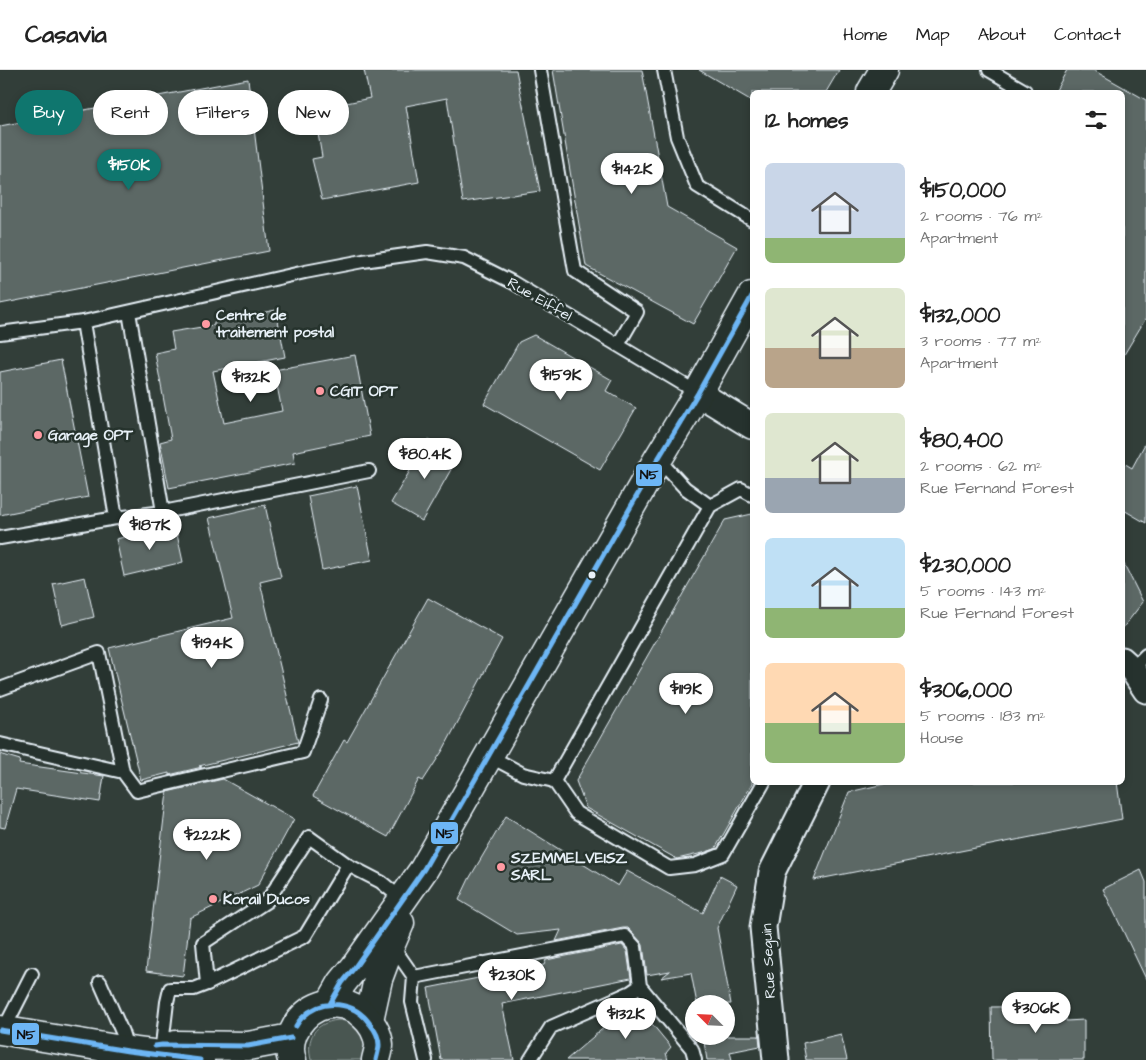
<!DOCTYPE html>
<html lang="en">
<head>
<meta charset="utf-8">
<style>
  :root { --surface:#fff; --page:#f2f2f2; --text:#222; --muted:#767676; --line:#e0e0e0; --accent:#0f766e }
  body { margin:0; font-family:"Architects Daughter",sans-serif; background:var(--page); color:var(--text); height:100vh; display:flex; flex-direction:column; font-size:19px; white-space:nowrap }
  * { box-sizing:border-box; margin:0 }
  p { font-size:16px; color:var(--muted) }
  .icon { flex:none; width:28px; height:28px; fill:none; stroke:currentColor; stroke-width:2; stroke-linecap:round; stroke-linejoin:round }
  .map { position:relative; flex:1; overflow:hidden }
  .details { position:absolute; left:750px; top:20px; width:375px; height:695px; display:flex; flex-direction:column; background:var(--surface); border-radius:8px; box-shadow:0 2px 8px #0003 }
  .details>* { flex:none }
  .guide { position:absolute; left:15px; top:20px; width:475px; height:45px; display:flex; gap:10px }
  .needle { width:32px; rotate:294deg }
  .tools { position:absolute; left:685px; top:925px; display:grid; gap:10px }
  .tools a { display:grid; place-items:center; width:50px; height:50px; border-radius:50%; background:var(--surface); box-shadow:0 2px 8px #0003; font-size:25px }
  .price { position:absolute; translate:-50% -42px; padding:0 11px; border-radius:18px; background:#fff; color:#222; font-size:16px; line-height:32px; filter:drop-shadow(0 1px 2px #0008) }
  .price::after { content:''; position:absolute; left:50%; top:30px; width:15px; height:11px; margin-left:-8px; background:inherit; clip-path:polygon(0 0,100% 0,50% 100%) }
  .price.selected { background:var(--accent); color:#fff }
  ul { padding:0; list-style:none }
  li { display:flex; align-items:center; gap:15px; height:125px; padding:0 15px }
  li span { display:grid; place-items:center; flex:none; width:140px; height:100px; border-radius:8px; color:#555 }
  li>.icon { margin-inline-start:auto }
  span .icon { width:60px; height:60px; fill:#fffc; stroke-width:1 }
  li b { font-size:21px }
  h2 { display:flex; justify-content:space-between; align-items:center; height:60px; padding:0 15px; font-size:21px }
  .tag { padding:0 18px; border-radius:22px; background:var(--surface); box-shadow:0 2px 8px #0003; font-size:18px; line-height:45px }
  .tag.selected { background:var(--accent); color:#fff }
  header { display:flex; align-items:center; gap:30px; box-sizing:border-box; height:70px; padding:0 25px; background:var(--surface); border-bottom:1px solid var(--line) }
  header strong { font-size:24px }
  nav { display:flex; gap:28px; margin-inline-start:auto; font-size:18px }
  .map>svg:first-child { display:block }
  .green { fill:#495651; stroke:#98a4a4 }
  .building { fill:#5c6865; stroke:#e8f1f8 }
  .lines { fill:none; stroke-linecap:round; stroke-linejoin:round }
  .lane-casing { stroke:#e8f1f8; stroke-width:16 }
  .street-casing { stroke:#e8f1f8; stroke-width:29 }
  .secondary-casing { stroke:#e8f1f8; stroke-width:31 }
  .primary-casing { stroke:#e8f1f8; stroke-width:31 }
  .lane { stroke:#26332d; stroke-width:12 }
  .street { stroke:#26332d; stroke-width:25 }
  .secondary { stroke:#26332d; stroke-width:28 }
  .primary { stroke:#26332d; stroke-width:28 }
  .bus-1-casing { stroke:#26332d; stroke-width:9 }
  .bus-1 { stroke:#6db6f5; stroke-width:5 }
  .poi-dot { fill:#ff9aa2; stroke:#26332d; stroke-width:2 }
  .bus-dot { fill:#e8f1f8; stroke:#26332d; stroke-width:2 }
  .labels { text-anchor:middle; stroke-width:5; stroke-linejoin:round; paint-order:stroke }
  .street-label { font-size:15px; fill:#e8f1f8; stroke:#26332d }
  .poi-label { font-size:15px; font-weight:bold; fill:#e8f1f8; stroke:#26332d; text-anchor:start }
  .line-badge { stroke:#26332d; stroke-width:2 }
  .pale-badge-label { font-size:14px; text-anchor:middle; font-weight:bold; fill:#111 }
</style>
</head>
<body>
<header>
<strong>Casavia</strong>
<nav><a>Home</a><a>Map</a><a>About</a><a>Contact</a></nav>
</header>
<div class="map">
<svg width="1146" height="990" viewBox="0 0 1146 990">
  <rect width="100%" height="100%" fill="#323e39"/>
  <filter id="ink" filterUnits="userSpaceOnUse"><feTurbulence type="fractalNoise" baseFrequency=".02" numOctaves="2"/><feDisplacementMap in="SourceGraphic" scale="10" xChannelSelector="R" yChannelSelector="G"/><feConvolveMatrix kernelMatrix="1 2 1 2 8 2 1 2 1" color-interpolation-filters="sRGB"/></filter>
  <g filter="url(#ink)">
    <!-- green -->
    <path class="green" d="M338,950C353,951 366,961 366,978C366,982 365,986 364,990H311C306,968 314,953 338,950Z"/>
    <!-- building -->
    <path class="building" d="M364,0H516L540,121L463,132L447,28L406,36L419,112L322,130L312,89L322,87L314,40L370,28Z
      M553,0H642L667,137L737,177L693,254L586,196Z
      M699,0H839L826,22H752V31Z
      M1067,0H1093L1146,30V248L1122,288V22H1055Z
      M248,9L269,181L0,234V56Z
      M276,240L285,287L213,301L224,353L282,341L274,300L355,285L370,366L293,382L295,393L169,418L160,372L171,369L155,283L174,279L171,262L214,255V252Z
      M534,265L612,310L606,321L636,338L600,400L484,334L519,272Z
      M61,290L88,427L0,445V302Z
      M428,370L458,387L422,451L391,433Z
      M1146,372V453L1122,439V392L1132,398Z
      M357,416L372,490L322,500L308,426Z
      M265,435L281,507L260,512L298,672L199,696L202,697L169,705V703L141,710L109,578L233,548L209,448Z
      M752,444V714L715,779L703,783L677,789L586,738L576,711L725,450Z
      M175,455L183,492L124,506L116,469Z
      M1122,490L1143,532L1122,559Z
      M85,507L94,547L62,555L53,514Z
      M428,528L502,569L443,680L423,711L419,709L388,767L313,726L344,670L347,672Z
      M0,684L20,690L19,694L104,706L100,732L16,719L5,758L0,757Z
      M223,709L294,749L258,815L190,848L183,906L146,901L167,722Z
      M893,712H1117L1122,749L814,810L849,722Z
      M506,746L618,816L627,801L703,843L720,806L737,815L717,858L731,934H697L691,903L661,908L670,901L647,905L643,875L641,872L628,858H623L556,871L561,860L517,865L459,830L469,809Z
      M1141,800L1146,812V909L1103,819Z
      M622,875L627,881L631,908L502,934L514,990H441L428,918L544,895L546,890Z
      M634,932L671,977L666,983L668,990H566Z
      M1066,936V951L1084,950V990H992L991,937Z
      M841,964L847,990H806L803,973Z
      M703,966H759L760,976L730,982L732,990H707Z"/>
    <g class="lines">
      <!-- lane casing -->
      <g class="lane-casing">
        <path id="lane" d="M540,0L575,201L637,242L618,275
          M664,0L677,67L697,116L752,150
          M989,0L1025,21
          M129,242L163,442
          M83,252L116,448
          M0,263L83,252L305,202L363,191L427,182L464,188L512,212L698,323
          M658,389L685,418L710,436L741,419L752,425
          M0,468L116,448L163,442L369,401
          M1132,599L1146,585
          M0,619L99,583L123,702
          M0,674L123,702L137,721L303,682L321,630
          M489,686L523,704L554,711L576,743L669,798L695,795L723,784L764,712
          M554,711L710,436
          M348,795L305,866L207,914L203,873L267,831L309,767L348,795L381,812L403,830
          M391,874L414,907L412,932L426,990
          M414,907L625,866L635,877L640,916L631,922L551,957L530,990
          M100,912L122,962L128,981
          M640,916L692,979L695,990
          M3,961L32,904
          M162,975L167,932L170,919H194L207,914"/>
      </g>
      <!-- street casing -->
      <g class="street-casing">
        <path id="street" d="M698,323L752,356
          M1122,590L1132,599L1146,620
          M776,990L763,857L772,802L817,712"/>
      </g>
      <!-- secondary casing -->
      <g class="secondary-casing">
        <path id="secondary" d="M871,22L884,0
          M330,934L342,913L355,897L424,799L658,389L698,323L752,226
          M369,950L378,909L391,874L400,853"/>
      </g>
      <!-- primary casing -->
      <g class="primary-casing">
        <path id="primary" d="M0,960L128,981L200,990
          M176,975L248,976L291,968
          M292,990C289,982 290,971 293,963C303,940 328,926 353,938C357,939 360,943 363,945C371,952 378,963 379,975C379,980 377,985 376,990"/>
      </g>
      <!-- lane -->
      <use href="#lane" class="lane"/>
      <!-- street -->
      <use href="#street" class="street"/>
      <!-- secondary -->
      <use href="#secondary" class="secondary"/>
      <!-- primary -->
      <use href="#primary" class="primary"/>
      <!-- bus-1 casing -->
      <g class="bus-1-casing">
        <path id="bus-1" d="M330,934L342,913L355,897L424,799L658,389L698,323L752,226
          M296,956C298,953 300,949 303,947C323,927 355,932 370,954C375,960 379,967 379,975C379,980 377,985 376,990
          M0,960L128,981L200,990
          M155,976L162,975L248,976L291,968"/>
      </g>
      <!-- bus-1 -->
      <use href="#bus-1" class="bus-1"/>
    </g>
  </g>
  <!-- markers -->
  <g class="poi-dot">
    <circle cx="206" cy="254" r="5"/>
    <circle cx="320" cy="321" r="5"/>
    <circle cx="38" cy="365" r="5"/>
    <circle cx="501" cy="797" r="5"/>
    <circle cx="213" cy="829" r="5"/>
  </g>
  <circle class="bus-dot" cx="592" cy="505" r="4.5"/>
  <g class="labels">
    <!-- street labels -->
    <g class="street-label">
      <text transform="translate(540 229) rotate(30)" y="5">Rue Eiffel</text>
      <text transform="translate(768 891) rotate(-93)" y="5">Rue Seguin</text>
    </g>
    <!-- poi labels -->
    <g class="poi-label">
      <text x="216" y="250">Centre de<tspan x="216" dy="17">traitement postal</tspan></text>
      <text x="330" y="326">CGIT OPT</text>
      <text x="48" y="370">Garage OPT</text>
      <text x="511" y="793">SZEMMELVEISZ<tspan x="511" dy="17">SARL</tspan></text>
      <text x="223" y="834">Korail Ducos</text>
    </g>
  </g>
  <g class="line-badge">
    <rect x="635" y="393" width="28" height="24" rx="5" fill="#6db6f5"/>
    <rect x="430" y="751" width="29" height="24" rx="5" fill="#6db6f5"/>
    <rect x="11" y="952" width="29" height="24" rx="5" fill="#6db6f5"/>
  </g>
  <g class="pale-badge-label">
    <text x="649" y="409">N5</text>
    <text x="445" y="768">N5</text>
    <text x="26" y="969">N5</text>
  </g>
</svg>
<div class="tools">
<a><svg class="needle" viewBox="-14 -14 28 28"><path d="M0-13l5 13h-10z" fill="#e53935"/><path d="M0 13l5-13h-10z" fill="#767676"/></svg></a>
</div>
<b class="price selected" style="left:129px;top:121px">$150K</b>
<b class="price" style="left:632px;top:125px">$142K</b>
<b class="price" style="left:561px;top:331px">$159K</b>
<b class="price" style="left:251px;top:333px">$132K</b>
<b class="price" style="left:425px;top:410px">$80.4K</b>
<b class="price" style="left:150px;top:481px">$187K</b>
<b class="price" style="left:212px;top:599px">$194K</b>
<b class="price" style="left:686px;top:645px">$119K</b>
<b class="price" style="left:207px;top:791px">$222K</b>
<b class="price" style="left:512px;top:931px">$230K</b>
<b class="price" style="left:1036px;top:964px">$306K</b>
<b class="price" style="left:626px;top:970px">$132K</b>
<div class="guide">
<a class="tag selected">Buy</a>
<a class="tag">Rent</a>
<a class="tag">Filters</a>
<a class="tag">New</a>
</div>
<section class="details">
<h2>12 homes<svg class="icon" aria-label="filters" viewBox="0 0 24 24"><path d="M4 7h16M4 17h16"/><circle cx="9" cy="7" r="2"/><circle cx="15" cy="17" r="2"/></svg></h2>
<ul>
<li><span style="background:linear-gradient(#c9d6e8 75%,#8fb573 0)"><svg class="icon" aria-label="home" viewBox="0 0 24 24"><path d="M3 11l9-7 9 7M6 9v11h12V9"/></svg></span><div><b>$150,000</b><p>2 rooms · 76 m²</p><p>Apartment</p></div></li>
<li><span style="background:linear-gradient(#dfe7d0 60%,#b9a48a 0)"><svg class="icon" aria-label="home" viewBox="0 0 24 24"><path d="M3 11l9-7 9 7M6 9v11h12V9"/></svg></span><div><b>$132,000</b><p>3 rooms · 77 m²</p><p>Apartment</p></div></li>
<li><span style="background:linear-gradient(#dfe7d0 65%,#9aa5b1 0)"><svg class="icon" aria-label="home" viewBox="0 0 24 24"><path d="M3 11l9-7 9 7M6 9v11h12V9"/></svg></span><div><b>$80,400</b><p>2 rooms · 62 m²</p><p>Rue Fernand Forest</p></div></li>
<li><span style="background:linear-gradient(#bfe0f5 70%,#8fb573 0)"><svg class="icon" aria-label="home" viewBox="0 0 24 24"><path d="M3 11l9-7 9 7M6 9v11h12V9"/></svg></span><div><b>$230,000</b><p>5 rooms · 143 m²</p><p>Rue Fernand Forest</p></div></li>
<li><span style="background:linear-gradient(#ffd9b3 60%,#8fb573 0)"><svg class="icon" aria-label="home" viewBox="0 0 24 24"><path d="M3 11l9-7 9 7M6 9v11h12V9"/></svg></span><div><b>$306,000</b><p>5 rooms · 183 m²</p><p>House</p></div></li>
</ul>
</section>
</div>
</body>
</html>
